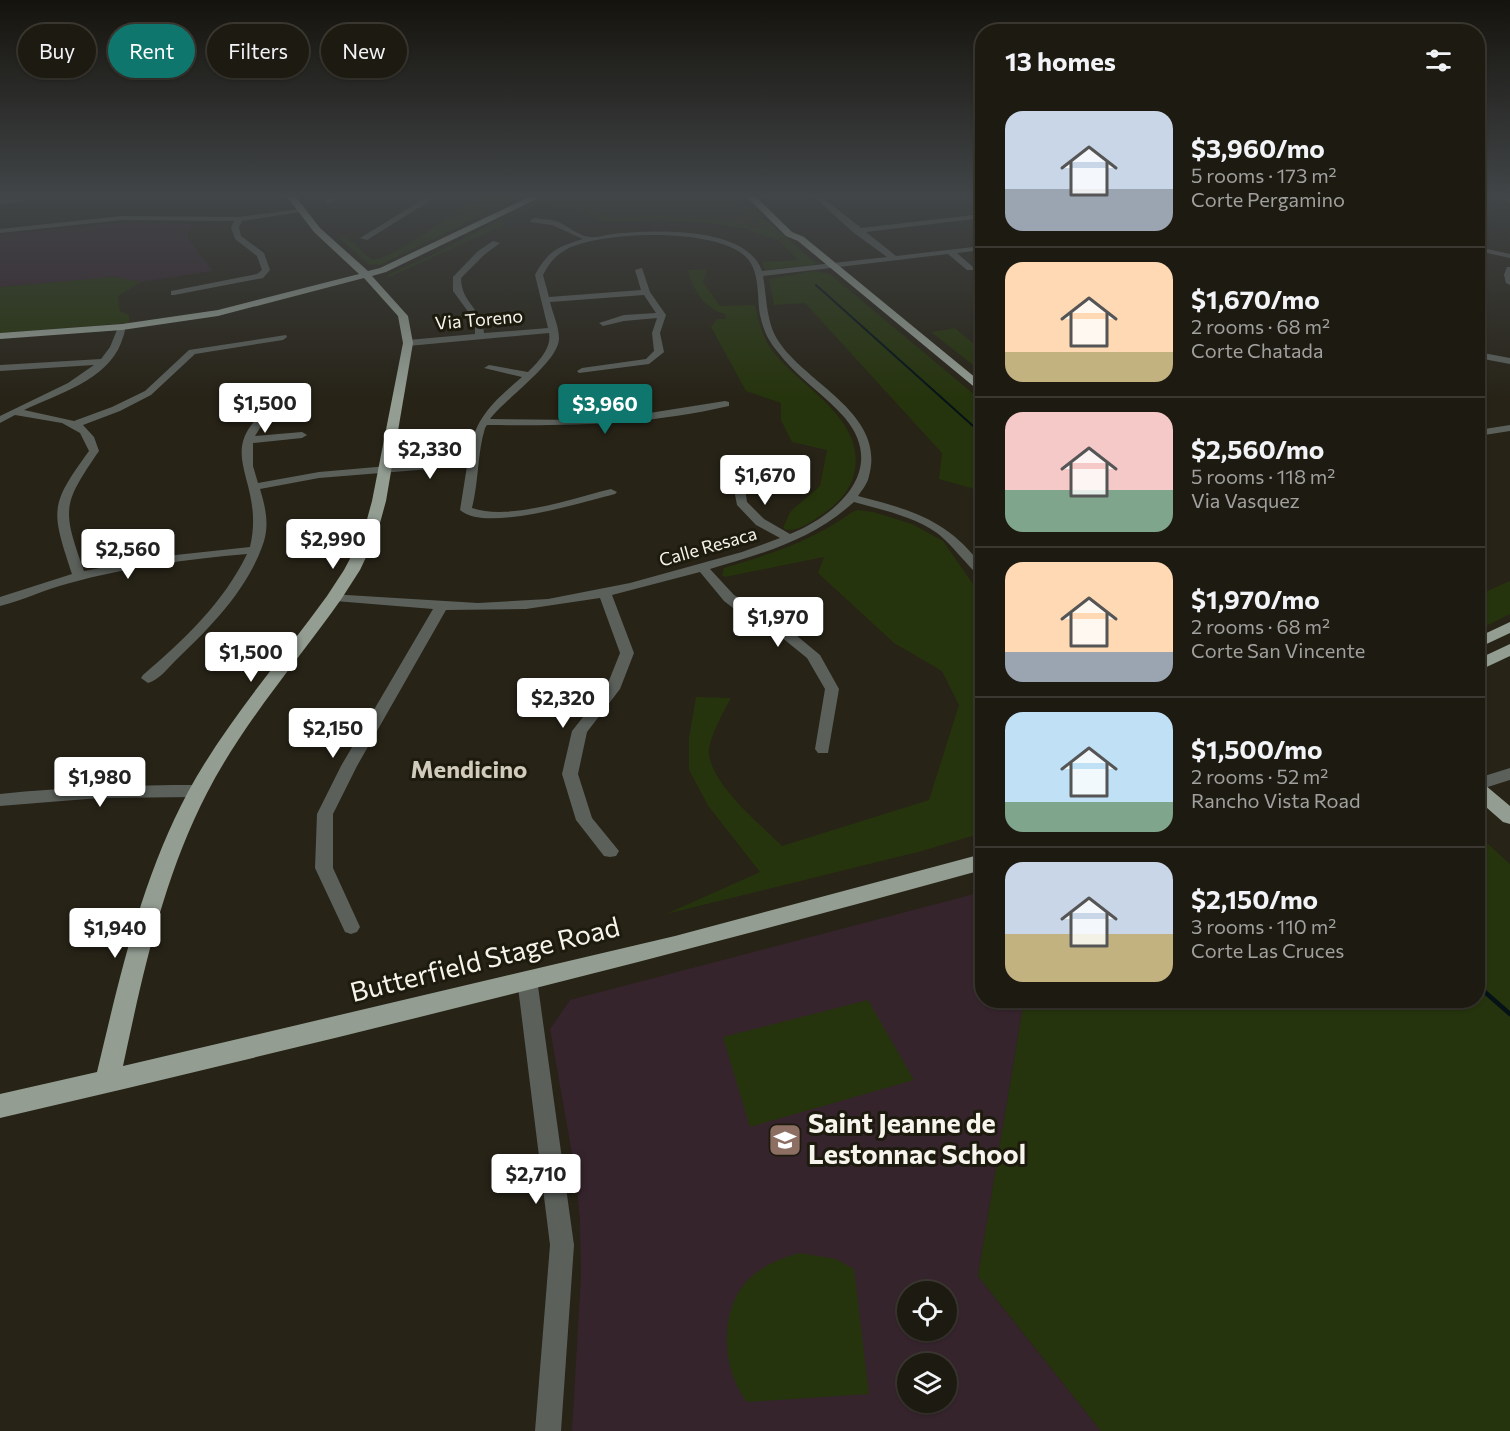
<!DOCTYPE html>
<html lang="en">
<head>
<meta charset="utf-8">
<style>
  :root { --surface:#1d1a11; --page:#2a271f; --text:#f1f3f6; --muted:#a0a19f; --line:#3b3831; --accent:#0f766e }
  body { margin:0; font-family:Commissioner,sans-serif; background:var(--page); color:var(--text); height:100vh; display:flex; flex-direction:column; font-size:22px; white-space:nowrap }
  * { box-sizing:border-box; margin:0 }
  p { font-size:20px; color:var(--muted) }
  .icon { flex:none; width:33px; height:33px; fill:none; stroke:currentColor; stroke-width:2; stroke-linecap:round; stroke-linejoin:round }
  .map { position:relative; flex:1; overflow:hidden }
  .panel { position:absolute; left:975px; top:24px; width:510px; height:984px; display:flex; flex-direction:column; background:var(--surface); border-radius:24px; box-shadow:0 2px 4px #0004,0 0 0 2px var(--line) }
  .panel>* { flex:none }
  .banner { position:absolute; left:18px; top:24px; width:570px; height:54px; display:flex; gap:12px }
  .tools { position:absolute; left:897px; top:1281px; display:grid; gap:12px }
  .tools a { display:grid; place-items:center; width:60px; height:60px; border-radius:50%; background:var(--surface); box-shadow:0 2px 4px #0004,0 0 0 2px var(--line); font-size:30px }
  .price { position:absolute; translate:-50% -51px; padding:0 14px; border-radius:6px; background:#fff; color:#222; font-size:20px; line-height:39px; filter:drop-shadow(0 2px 3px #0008) }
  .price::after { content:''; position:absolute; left:50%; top:36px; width:18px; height:14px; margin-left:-9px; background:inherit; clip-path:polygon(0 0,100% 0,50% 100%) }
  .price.current { background:var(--accent); color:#fff }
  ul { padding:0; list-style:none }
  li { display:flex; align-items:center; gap:18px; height:150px; padding:0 30px }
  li+li { border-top:2px solid var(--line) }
  li span { display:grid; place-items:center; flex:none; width:168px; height:120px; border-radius:18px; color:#555 }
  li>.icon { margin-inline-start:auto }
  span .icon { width:72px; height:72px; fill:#fffc; stroke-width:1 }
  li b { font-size:26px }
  h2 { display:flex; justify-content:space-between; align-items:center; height:72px; padding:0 30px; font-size:26px }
  .chip { padding:0 21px; border-radius:27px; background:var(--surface); box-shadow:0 2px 4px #0004,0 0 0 2px var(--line); font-size:21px; line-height:54px }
  .chip.current { background:var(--accent); color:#fff }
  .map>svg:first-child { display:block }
  .built { fill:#2f2917 }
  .education { fill:#36242d; fill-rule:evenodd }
  .green { fill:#26340d }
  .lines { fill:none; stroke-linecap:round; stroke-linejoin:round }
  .stream-far1 { stroke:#051217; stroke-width:2 }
  .stream { stroke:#051217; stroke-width:4.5 }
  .minor { fill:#5b605b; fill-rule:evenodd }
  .major { fill:#939d92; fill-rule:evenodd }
  .labels { text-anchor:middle; stroke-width:6; stroke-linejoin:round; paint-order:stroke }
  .far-street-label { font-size:18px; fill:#f6f4ec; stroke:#1d1a0e }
  .neighbourhood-label { font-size:24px; font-weight:bold; fill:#d1cbbc; stroke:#1d1a0e }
  .near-street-label { font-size:27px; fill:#f6f4ec; stroke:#1d1a0e }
  .near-poi-label { font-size:27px; font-weight:bold; fill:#f6f4ec; stroke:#1d1a0e; text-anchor:start }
</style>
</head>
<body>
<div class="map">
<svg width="1510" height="1431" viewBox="0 0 1510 1431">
  <rect width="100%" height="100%" fill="#272317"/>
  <!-- built -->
  <path class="built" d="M737,197L762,227L752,228L742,222L711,219L654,216L616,218L597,209L543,198Z"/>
  <!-- education -->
  <path class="education" d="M128,223L190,224L191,226L187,232L188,238L212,271L141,282L114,277L0,287V234Z
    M982,892V1000L1024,1001L978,1276L1101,1431H572L581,1276L580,1222L576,1177L550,1029L570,1000ZM908,1292H946V1330H908ZM908,1364H946V1402H908Z"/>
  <!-- green -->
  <path class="green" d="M477,197H520L380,265L368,264L338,237L348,238L349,241L356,243L355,245L372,260C395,258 456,212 477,197Z
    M544,197H554L551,199L597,209L616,218L654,216L710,219L742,222L752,228L762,227L756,220L741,215L747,213L744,209L736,208L753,207L760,213L761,218L776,228L817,264L765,270L762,262L798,260L779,241L747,229L709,223L658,220L605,222L575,208L539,203L502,220L504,225L387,278L389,274L430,256Z
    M707,269L703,282L720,306L755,305C759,323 763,340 776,355C805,390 867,421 854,474C850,490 838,504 824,513C814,520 795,535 783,528L790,512L820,486L827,450L792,442L781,420V403L746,391L711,327L717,319H726L725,314C705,309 692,289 688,270Z
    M814,271L830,274L982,401V491L939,479L942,453L805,303L774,305L769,279Z
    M114,277L141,282L118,296L120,311L129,315V323L0,333V287Z
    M955,328L982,351V372L931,332Z
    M858,510L873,512L912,524L943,541L982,597V833L922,851L666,914L760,872L709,807L689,770V738L696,697L731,698C724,711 707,741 709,755C715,788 758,822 782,846L929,800L959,705L942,671L894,643L818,573L824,557L725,577L722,575L724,568C770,554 813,541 852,512Z
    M1510,581V614L1478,630V595Z
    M1478,835L1510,864V1431H1101L978,1276L1024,1001L1478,1000Z
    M868,1000L914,1080L750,1127L723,1037Z
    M800,1253L836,1259L854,1269L869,1394L747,1402C722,1370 718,1312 747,1281C761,1266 781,1258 800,1253Z"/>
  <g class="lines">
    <!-- stream-far1 -->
    <path class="stream-far1" d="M816,285L982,434"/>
    <!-- stream -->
    <path class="stream" d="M1478,986L1510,1014"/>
    <!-- minor -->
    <path class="minor" d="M330,197H339L329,203H325V201Z
      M427,197H436L367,240L360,238Z
      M814,197H822L861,228L982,214V218L866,232L896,256L982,246V250L957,253L974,268L973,270H967L948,254L763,276C767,298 766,323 779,342C808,385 886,414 869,476C868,483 862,490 858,496C912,510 948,520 982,566V578C977,577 948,540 937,533C913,516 882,510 854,502C812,540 764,553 710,569L734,595L785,626L820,655L839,689L828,753H818L815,749L825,689L807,658L775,632L737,611L724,601L700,572L612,595L634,653L620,689L587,732L578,774L592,818L619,851L616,856L610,857L604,856L576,820L562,774L572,731L606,688L620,653L600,598L526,609L446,610L357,766L333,814V868L360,927L357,932L351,934L345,932L315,868L317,814L341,766L433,609L335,601L330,600L328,597L330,594L478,603L548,599L630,583L742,552L780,538L756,525L737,505L731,474L733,472L737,471L743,474L747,502L764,519L790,534C837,515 888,470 845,418C824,394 796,377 777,351C768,340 763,329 760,315C757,297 760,272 747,258C718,227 602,231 567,249C555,256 549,263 543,275L549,297L641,290L635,270L642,268L650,292L666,315L660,333L664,352L649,364L579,373L577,371L582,368L646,359L654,351L652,333L657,318L624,321L603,326L599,323L624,315L656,313L644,295L550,302C553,314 559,327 559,338C560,361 505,399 490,419L581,420L637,415L725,401L729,402V406C647,425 570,426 487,425L485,428C477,455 479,480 472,508C510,521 573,498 611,489L617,492L615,494C583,502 485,533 460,510L467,466L319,478L260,489C266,509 270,527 262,547C246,591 209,629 176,660C168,668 159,680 148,683L141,678L143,675C183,641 224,602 247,554C187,559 128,567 70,583C46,589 24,600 0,606V597L72,574C51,510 49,506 89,451L80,433L62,423L15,415L0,423V416L68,383L94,365L0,371V365L101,359L110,347L119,325H125C126,331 123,337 121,343C107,380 58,394 24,410L74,421L112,407L145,391L189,350L286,335L287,337L283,340L195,354L151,395L120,411L83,425L94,437L99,451C62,505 62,509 84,571L157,557L250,547C268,470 197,449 294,390L302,392L265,420L255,436L302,432L307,435L302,438L253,443V466L258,483L319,472L468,459C474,418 492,403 522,377L484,368L489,365L528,372C538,362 552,348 549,333L408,346L403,343L408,340L475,334V321L453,291V277L478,251L493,241L500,243L484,255L461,278C461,303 482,308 484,333L548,328L535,275C548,251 557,247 583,239L552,225L530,222L533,218C540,219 549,219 556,221C567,225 578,236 590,237C600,238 612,233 622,233C660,230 747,227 762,271L887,257L854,233Z
      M1500,197H1509L1510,203Z
      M24,199L22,202L0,204V200Z
      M299,209L301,212L242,221L239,227L241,236L264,253L270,270L263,278L174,295H171V291L257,274L262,270L257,256L235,239L231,227L234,221L122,220L0,233V229L122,216L239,217Z
      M1478,247L1510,254V258L1478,251Z
      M1507,267H1510V285L1506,283L1504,275Z
      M1478,352L1510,358V364L1478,358Z
      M1510,425V431L1478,436V430Z
      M1510,768V780L1478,790V778Z
      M198,785L204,787L206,791L204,795L198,797L99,798L0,806V794C66,787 132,785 198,785Z
      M527,971L534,973L537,979L574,1245L561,1431H535L550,1245L517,979L520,973Z"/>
    <!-- major -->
    <path class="major" d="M287,197H296L320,228L368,271L380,268L529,197H541L386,272L372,276L408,316L413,343L386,501L377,534L360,570L342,598C297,662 243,723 207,793C163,878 143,973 123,1066L675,936L982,854V870C657,960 329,1041 0,1118V1094L97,1072C120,976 141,880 188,792C226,722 280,661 327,596L344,570L363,534L372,501L403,343L398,316L364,278L218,316L122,330L0,339V333L122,324L218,310L359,274L314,232Z
      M747,197H756L792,232L804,237L982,383V391L978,390L798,241L786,236Z
      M1510,622V633L1478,648V637Z
      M1510,644V656L1478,671V659Z
      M1478,783L1485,785L1510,806V824L1503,822L1478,800Z"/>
  </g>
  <!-- sky -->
  <linearGradient id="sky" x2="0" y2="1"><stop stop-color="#15130d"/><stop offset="0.49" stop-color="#414547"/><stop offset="1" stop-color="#414547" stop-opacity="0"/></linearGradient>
  <rect width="1510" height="398" fill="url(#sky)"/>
  <!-- icons -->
  <defs>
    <g id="school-square" transform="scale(1.725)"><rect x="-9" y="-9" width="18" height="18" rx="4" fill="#8d6e63" stroke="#1d1a0e"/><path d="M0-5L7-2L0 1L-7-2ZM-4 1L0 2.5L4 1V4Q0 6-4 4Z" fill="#fff"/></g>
  </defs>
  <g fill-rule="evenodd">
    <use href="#school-square" x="785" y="1140"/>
  </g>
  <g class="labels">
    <!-- far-street labels -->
    <g class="far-street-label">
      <text transform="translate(479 320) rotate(-5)" y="6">Via Toreno</text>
      <text transform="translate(708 547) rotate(-16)" y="6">Calle Resaca</text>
    </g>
    <!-- neighbourhood labels -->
    <g class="neighbourhood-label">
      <text x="469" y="778">Mendicino</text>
    </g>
    <!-- near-street labels -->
    <g class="near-street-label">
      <text transform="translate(485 960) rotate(-14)" y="9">Butterfield Stage Road</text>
    </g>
    <!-- near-poi labels -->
    <g class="near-poi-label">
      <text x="808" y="1133">Saint Jeanne de<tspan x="808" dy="31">Lestonnac School</tspan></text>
    </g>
  </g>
</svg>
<div class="tools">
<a><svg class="icon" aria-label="locate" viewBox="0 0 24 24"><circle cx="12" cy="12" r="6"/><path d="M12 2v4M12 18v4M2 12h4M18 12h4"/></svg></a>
<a><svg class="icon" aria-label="layers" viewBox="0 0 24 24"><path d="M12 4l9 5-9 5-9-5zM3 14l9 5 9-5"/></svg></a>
</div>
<b class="price" style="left:265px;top:434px">$1,500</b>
<b class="price current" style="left:605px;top:435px">$3,960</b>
<b class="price" style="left:430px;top:480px">$2,330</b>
<b class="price" style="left:765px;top:506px">$1,670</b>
<b class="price" style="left:333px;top:570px">$2,990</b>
<b class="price" style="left:128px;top:580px">$2,560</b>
<b class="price" style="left:778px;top:648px">$1,970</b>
<b class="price" style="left:251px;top:683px">$1,500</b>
<b class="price" style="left:563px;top:729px">$2,320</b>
<b class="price" style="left:333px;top:759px">$2,150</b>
<b class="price" style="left:100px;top:808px">$1,980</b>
<b class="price" style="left:115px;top:959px">$1,940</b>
<b class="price" style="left:536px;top:1205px">$2,710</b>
<div class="banner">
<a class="chip">Buy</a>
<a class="chip current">Rent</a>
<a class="chip">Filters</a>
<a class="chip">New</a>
</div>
<section class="panel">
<h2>13 homes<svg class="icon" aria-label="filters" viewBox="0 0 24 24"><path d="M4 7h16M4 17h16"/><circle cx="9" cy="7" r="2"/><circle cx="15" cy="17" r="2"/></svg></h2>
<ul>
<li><span style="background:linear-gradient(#c9d6e8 65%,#9aa5b1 0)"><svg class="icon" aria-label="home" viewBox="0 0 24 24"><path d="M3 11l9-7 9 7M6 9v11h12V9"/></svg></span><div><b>$3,960/mo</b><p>5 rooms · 173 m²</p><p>Corte Pergamino</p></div></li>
<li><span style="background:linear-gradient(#ffd9b3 75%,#c2b280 0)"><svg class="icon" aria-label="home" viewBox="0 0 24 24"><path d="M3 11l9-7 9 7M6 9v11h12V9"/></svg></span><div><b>$1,670/mo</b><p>2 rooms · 68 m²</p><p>Corte Chatada</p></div></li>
<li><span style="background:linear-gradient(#f6c9c9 65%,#7fa58c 0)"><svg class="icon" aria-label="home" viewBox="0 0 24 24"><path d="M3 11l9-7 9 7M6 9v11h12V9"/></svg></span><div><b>$2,560/mo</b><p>5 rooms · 118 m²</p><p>Via Vasquez</p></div></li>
<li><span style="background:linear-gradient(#ffd9b3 75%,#9aa5b1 0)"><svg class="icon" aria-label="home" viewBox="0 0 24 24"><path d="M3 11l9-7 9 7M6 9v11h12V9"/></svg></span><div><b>$1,970/mo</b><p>2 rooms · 68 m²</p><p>Corte San Vincente</p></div></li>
<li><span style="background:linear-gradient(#bfe0f5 75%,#7fa58c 0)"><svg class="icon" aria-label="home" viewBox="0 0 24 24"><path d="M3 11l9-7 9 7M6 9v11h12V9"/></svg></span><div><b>$1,500/mo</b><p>2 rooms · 52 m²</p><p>Rancho Vista Road</p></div></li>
<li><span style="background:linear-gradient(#c9d6e8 60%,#c2b280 0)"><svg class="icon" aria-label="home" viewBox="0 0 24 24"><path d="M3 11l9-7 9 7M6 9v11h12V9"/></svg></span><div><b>$2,150/mo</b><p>3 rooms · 110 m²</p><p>Corte Las Cruces</p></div></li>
</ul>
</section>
</div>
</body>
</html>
